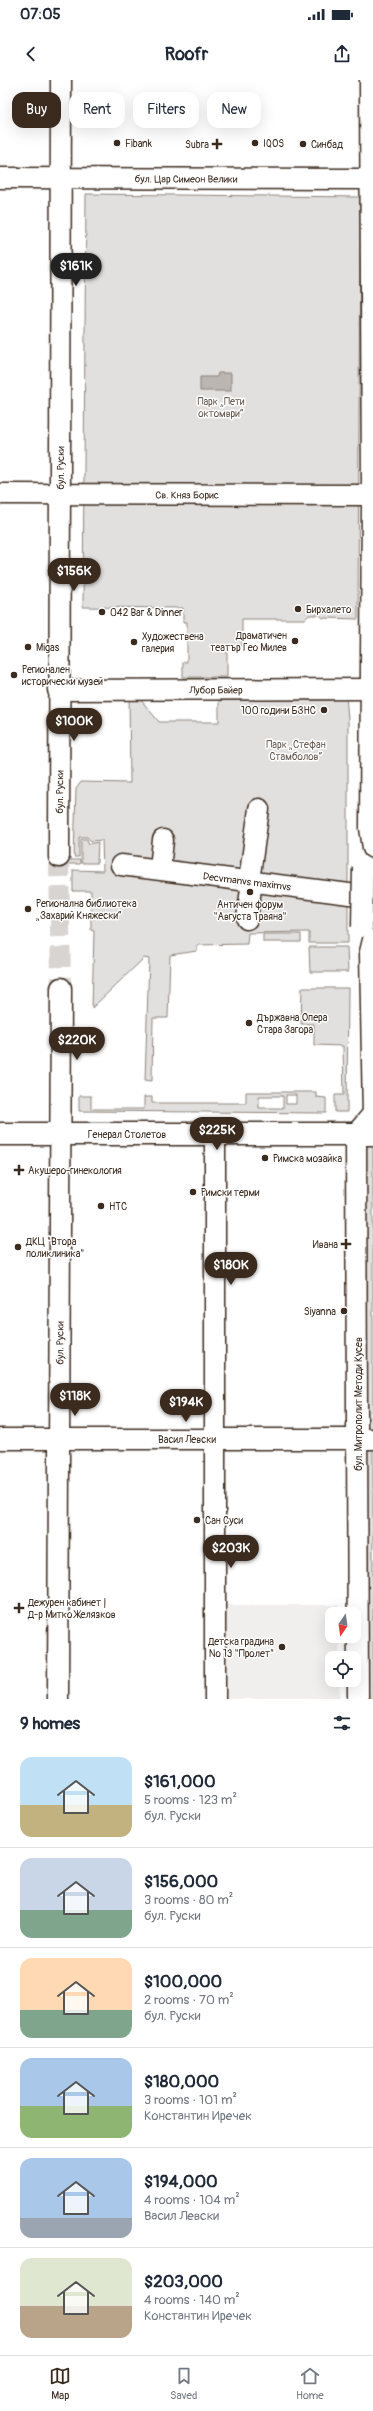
<!DOCTYPE html>
<html lang="en">
<head>
<meta charset="utf-8">
<style>
  :root { --surface:#fff; --page:#f6f6f7; --text:#1f2937; --muted:#747a83; --line:#e0e1e3; --accent:#3b2a1e }
  body { margin:0; font-family:Pangolin,sans-serif; background:var(--page); color:var(--text); height:100vh; display:flex; flex-direction:column; font-size:15px; white-space:nowrap }
  * { box-sizing:border-box; margin:0 }
  p { font-size:13px; color:var(--muted) }
  .icon { flex:none; width:22px; height:22px; fill:none; stroke:currentColor; stroke-width:2; stroke-linecap:round; stroke-linejoin:round }
  .map { position:relative; height:1619px; overflow:hidden }
  .side { display:flex; flex-direction:column; background:var(--surface); flex:1 }
  .side>* { flex:none }
  .hud { position:absolute; left:12px; top:12px; width:349px; height:36px; display:flex; gap:8px }
  .needle { width:26px; rotate:193deg }
  .controls { position:absolute; left:325px; top:1527px; display:grid; gap:8px }
  .controls a { display:grid; place-items:center; width:36px; height:36px; border-radius:8px; background:var(--surface); box-shadow:0 4px 16px #0002; font-size:20px }
  .price { position:absolute; translate:-50% -34px; padding:0 9px; border-radius:14px; background:var(--accent); color:#fff; font-size:13px; line-height:26px; filter:drop-shadow(0 1px 2px #0008) }
  .price::after { content:''; position:absolute; left:50%; top:24px; width:12px; height:9px; margin-left:-6px; background:inherit; clip-path:polygon(0 0,100% 0,50% 100%) }
  .price.current { background:#222; color:#fff }
  ul { padding:0; list-style:none }
  li { display:flex; align-items:center; gap:12px; height:100px; padding:0 20px }
  li+li { border-top:1px solid var(--line) }
  li span { display:grid; place-items:center; flex:none; width:112px; height:80px; border-radius:12px; color:#555 }
  li>.icon { margin-inline-start:auto }
  span .icon { width:48px; height:48px; fill:#fffc; stroke-width:1 }
  li b { font-size:17px }
  h2 { display:flex; justify-content:space-between; align-items:center; height:48px; padding:0 20px; font-size:17px }
  .chip { padding:0 14px; border-radius:12px; background:var(--surface); box-shadow:0 4px 16px #0002; font-size:14px; line-height:36px }
  .chip.current { background:var(--accent); color:#fff }
  .status { display:flex; justify-content:space-between; align-items:center; height:28px; padding:0 20px; background:var(--surface); direction:ltr }
  .status svg { height:11px; fill:currentColor }
  header { display:flex; justify-content:space-between; align-items:center; height:52px; padding:0 20px; background:var(--surface); font-size:18px; font-weight:700 }
  .dock { display:flex; justify-content:space-around; align-items:center; height:56px; border-top:1px solid var(--line); background:var(--surface); font-size:11px; color:var(--muted) }
  .dock a { display:grid; justify-items:center; gap:2px }
  .dock .current { color:var(--accent) }
  .map>svg:first-child { display:block }
  .built { fill:#f1efee }
  .green { fill:#e2e0de; stroke:#8e857e; fill-rule:evenodd }
  .water { fill:#bcb6b3; stroke:#887e77 }
  .lines { fill:none; stroke-linecap:round; stroke-linejoin:round }
  .minor-tunnel { stroke:#d8d4d2; stroke-width:20; stroke-dasharray:20 10; stroke-linecap:butt }
  .minor-casing { stroke:#3b2a1e; stroke-width:23 }
  .major-casing { stroke:#3b2a1e; stroke-width:25 }
  .minor { stroke:#fff; stroke-width:20 }
  .major { stroke:#fff; stroke-width:22 }
  .minor-bridge-casing { stroke:#3b2a1e; stroke-width:23; stroke-linecap:butt }
  .minor-bridge { stroke:#fff; stroke-width:20 }
  .poi-dot { fill:#3b2a1e; stroke:#fff; stroke-width:1.5 }
  .labels { text-anchor:middle; stroke-width:3; stroke-linejoin:round; paint-order:stroke }
  .poi-label { font-size:10px; fill:#3b2a1e; stroke:#fff; text-anchor:start }
  .street-label { font-size:10px; fill:#3b2a1e; stroke:#fff }
  .park-label { font-size:10px; fill:#65584e; stroke:#fff }
</style>
</head>
<body>
<div class="status"><b>07:05</b><svg viewBox="0 0 49 12"><path d="M0 12V9h3v3zM5 12V6h3v6zM10 12V3h3v9zM15 12V0h3v12zM26 1h20v11H26zM47 4h2v5h-2z"/></svg></div>
<header><svg class="icon" aria-label="back" viewBox="0 0 24 24"><path d="M15 5l-7 7 7 7"/></svg>Roofr<svg class="icon" aria-label="share" viewBox="0 0 24 24"><path d="M12 15V3M7 8l5-5 5 5M5 13v7h14v-7"/></svg></header>
<div class="map">
<svg width="373" height="1619" viewBox="0 0 373 1619">
  <rect width="100%" height="100%" fill="#fff"/>
  <filter id="ink" filterUnits="userSpaceOnUse"><feTurbulence type="fractalNoise" baseFrequency=".025" numOctaves="2"/><feDisplacementMap in="SourceGraphic" scale="8" xChannelSelector="R" yChannelSelector="G"/><feConvolveMatrix kernelMatrix="1 2 1 2 8 2 1 2 1" color-interpolation-filters="sRGB"/></filter>
  <g filter="url(#ink)">
    <!-- built -->
    <path class="built" d="M226,1525H338V1534H332V1556H339V1578H332V1600H339L340,1619H226Z"/>
    <!-- green -->
    <path class="green" d="M86,114L360,117L358,539L323,538L320,535H309L305,539H242V566L227,567V597H183V582H187V542H183V528L83,527Z
      M129,614H136L159,642H219V620H334L336,616H346L348,639V863H309V852L248,853L247,864L197,865V871L170,875L168,938H153L152,1001L145,1000L149,879L144,878L92,928L94,851L91,850V811H73V790L103,791L102,760L91,761L87,757H79V777H74L76,709L81,702L130,703Z
      M81,759H87L89,764L98,762L97,783H81Z
      M61,780H80V784H68V794H61Z
      M263,854H301V862H263Z
      M309,867H347L348,892H310Z
      M302,908H348L347,1032H335V1015H344L343,966L314,965V944H301Z
      M246,1012H316V1017L326,1018V1033L79,1031V1016H91V1029H144V1017H152V1023H246ZM286,1015H296V1024H286ZM259,1016H283V1028H259Z
      M356,1054H373V1619H358Z"/>
    <!-- water -->
    <path class="water" d="M218,293H231V311H200V297H217Z"/>
    <g class="lines">
      <!-- minor-tunnel -->
      <path class="minor-tunnel" d="M59,777L61,908"/>
      <!-- minor casing -->
      <g class="minor-casing">
        <g id="minor">
          <path d="M370,0L372,415L370,748L373,768"/>
          <path id="s1" d="M0,98L373,99"/>
          <path id="s2" d="M0,414L373,415"/>
          <path id="s3" d="M58,610L373,609"/>
          <path id="s4" d="M59,777L61,0"/>
          <path id="s5" d="M121,785L373,817"/>
          <path d="M160,789L163,760"/>
          <path d="M249,801L259,729"/>
          <path d="M247,839L252,801"/>
          <path d="M373,860L370,872L373,1036"/>
          <path id="s6" d="M0,1359H373"/>
          <path id="s7" d="M58,1619L61,908"/>
          <path d="M215,1619V1054"/>
          <path d="M358,1619L356,1054L372,1035"/>
        </g>
      </g>
      <!-- major casing -->
      <g class="major-casing">
        <g id="major">
          <path id="s8" d="M0,1054H373"/>
        </g>
      </g>
      <!-- minor -->
      <use href="#minor" class="minor"/>
      <!-- major -->
      <use href="#major" class="major"/>
      <!-- minor-bridge casing -->
      <g class="minor-bridge-casing">
        <path id="minor-bridge" d="M362,847L363,787"/>
      </g>
      <!-- minor-bridge -->
      <use href="#minor-bridge" class="minor-bridge"/>
    </g>
  </g>
  <!-- markers -->
  <g class="poi-dot">
    <circle cx="117" cy="63" r="4"/>
    <circle cx="255" cy="63" r="4"/>
    <path d="M215 58h4v4h4v4h-4v4h-4v-4h-4v-4h4z"/>
    <circle cx="303" cy="64" r="4"/>
    <circle cx="298" cy="529" r="4"/>
    <circle cx="102" cy="532" r="4"/>
    <circle cx="295" cy="561" r="4"/>
    <circle cx="134" cy="562" r="4"/>
    <circle cx="28" cy="567" r="4"/>
    <circle cx="14" cy="595" r="4"/>
    <circle cx="324" cy="630" r="4"/>
    <circle cx="250" cy="812" r="4"/>
    <circle cx="28" cy="829" r="4"/>
    <circle cx="249" cy="943" r="4"/>
    <circle cx="265" cy="1078" r="4"/>
    <path d="M17 1084h4v4h4v4h-4v4h-4v-4h-4v-4h4z"/>
    <circle cx="193" cy="1112" r="4"/>
    <circle cx="101" cy="1126" r="4"/>
    <path d="M344 1158h4v4h4v4h-4v4h-4v-4h-4v-4h4z"/>
    <circle cx="18" cy="1167" r="4"/>
    <circle cx="344" cy="1231" r="4"/>
    <circle cx="197" cy="1440" r="4"/>
    <path d="M17 1522h4v4h4v4h-4v4h-4v-4h-4v-4h4z"/>
    <circle cx="282" cy="1567" r="4"/>
  </g>
  <g class="labels">
    <!-- poi labels -->
    <g class="poi-label">
      <text x="125" y="67">Fibank</text>
      <text x="263" y="67">IQOS</text>
      <text x="209" y="68" text-anchor="end">Subra</text>
      <text x="311" y="68">Синбад</text>
      <text x="306" y="533">Бирхалето</text>
      <text x="110" y="536">042 Bar &amp; Dinner</text>
      <text x="287" y="559" text-anchor="end">Драматичен<tspan x="287" dy="12">театър Гео Милев</tspan></text>
      <text x="142" y="560">Художествена<tspan x="142" dy="12">галерия</tspan></text>
      <text x="36" y="571">Migas</text>
      <text x="22" y="593">Регионален<tspan x="22" dy="12">исторически музей</tspan></text>
      <text x="316" y="634" text-anchor="end">100 години БЗНС</text>
      <text x="36" y="827">Регионална библиотека<tspan x="36" dy="12">„Захарий Княжески“</tspan></text>
      <text x="250" y="828" text-anchor="middle">Античен форум<tspan x="250" dy="12">"Августа Траяна"</tspan></text>
      <text x="257" y="941">Държавна Опера<tspan x="257" dy="12">Стара Загора</tspan></text>
      <text x="273" y="1082">Римска мозайка</text>
      <text x="28" y="1094">Акушеро-гинекология</text>
      <text x="201" y="1116">Римски терми</text>
      <text x="109" y="1130">НТС</text>
      <text x="26" y="1165">ДКЦ "Втора<tspan x="26" dy="12">поликлиника"</tspan></text>
      <text x="338" y="1168" text-anchor="end">Ивана</text>
      <text x="336" y="1235" text-anchor="end">Siyanna</text>
      <text x="205" y="1444">Сан Суси</text>
      <text x="28" y="1526">Дежурен кабинет |<tspan x="28" dy="12">Д-р Митко Желязков</tspan></text>
      <text x="274" y="1565" text-anchor="end">Детска градина<tspan x="274" dy="12">№ 13 "Пролет"</tspan></text>
    </g>
    <!-- street labels -->
    <g class="street-label">
      <text dy="4" stroke="none"><textPath href="#s1" startOffset="186">бул. Цар Симеон Велики</textPath></text>
      <text dy="4" stroke="none"><textPath href="#s4" startOffset="389">бул. Руски</textPath></text>
      <text dy="4" stroke="none"><textPath href="#s2" startOffset="187">Св. Княз Борис</textPath></text>
      <text dy="4" stroke="none"><textPath href="#s3" startOffset="158">Лубор Байер</textPath></text>
      <text dy="4" stroke="none"><textPath href="#s4" startOffset="65">бул. Руски</textPath></text>
      <text dy="4" stroke="none"><textPath href="#s5" startOffset="127">Decvmanvs maximvs</textPath></text>
      <text dy="4" stroke="none"><textPath href="#s8" startOffset="127">Генерал Столетов</textPath></text>
      <text dy="4" stroke="none"><textPath href="#s7" startOffset="356">бул. Руски</textPath></text>
      <text transform="translate(358 1324) rotate(-90)" y="4">бул. Митрополит Методи Кусев</text>
      <text dy="4" stroke="none"><textPath href="#s6" startOffset="187">Васил Левски</textPath></text>
    </g>
    <!-- park labels -->
    <g class="park-label">
      <text x="221" y="325">Парк „Пети<tspan x="221" dy="12">октомври“</tspan></text>
      <text x="296" y="668">Парк „Стефан<tspan x="296" dy="12">Стамболов“</tspan></text>
    </g>
  </g>
</svg>
<div class="controls">
<a><svg class="needle" viewBox="-14 -14 28 28"><path d="M0-13l5 13h-10z" fill="#e53935"/><path d="M0 13l5-13h-10z" fill="#747a83"/></svg></a>
<a><svg class="icon" aria-label="locate" viewBox="0 0 24 24"><circle cx="12" cy="12" r="6"/><path d="M12 2v4M12 18v4M2 12h4M18 12h4"/></svg></a>
</div>
<b class="price current" style="left:76px;top:207px">$161K</b>
<b class="price" style="left:74px;top:512px">$156K</b>
<b class="price" style="left:74px;top:662px">$100K</b>
<b class="price" style="left:77px;top:981px">$220K</b>
<b class="price" style="left:217px;top:1071px">$225K</b>
<b class="price" style="left:231px;top:1206px">$180K</b>
<b class="price" style="left:75px;top:1337px">$118K</b>
<b class="price" style="left:186px;top:1343px">$194K</b>
<b class="price" style="left:231px;top:1489px">$203K</b>
<div class="hud">
<a class="chip current">Buy</a>
<a class="chip">Rent</a>
<a class="chip">Filters</a>
<a class="chip">New</a>
</div>
</div>
<section class="side">
<h2>9 homes<svg class="icon" aria-label="filters" viewBox="0 0 24 24"><path d="M4 7h16M4 17h16"/><circle cx="9" cy="7" r="2"/><circle cx="15" cy="17" r="2"/></svg></h2>
<ul>
<li><span style="background:linear-gradient(#bfe0f5 60%,#c2b280 0)"><svg class="icon" aria-label="home" viewBox="0 0 24 24"><path d="M3 11l9-7 9 7M6 9v11h12V9"/></svg></span><div><b>$161,000</b><p>5 rooms · 123 m²</p><p>бул. Руски</p></div></li>
<li><span style="background:linear-gradient(#c9d6e8 65%,#7fa58c 0)"><svg class="icon" aria-label="home" viewBox="0 0 24 24"><path d="M3 11l9-7 9 7M6 9v11h12V9"/></svg></span><div><b>$156,000</b><p>3 rooms · 80 m²</p><p>бул. Руски</p></div></li>
<li><span style="background:linear-gradient(#ffd9b3 65%,#7fa58c 0)"><svg class="icon" aria-label="home" viewBox="0 0 24 24"><path d="M3 11l9-7 9 7M6 9v11h12V9"/></svg></span><div><b>$100,000</b><p>2 rooms · 70 m²</p><p>бул. Руски</p></div></li>
<li><span style="background:linear-gradient(#a9c7e8 60%,#8fb573 0)"><svg class="icon" aria-label="home" viewBox="0 0 24 24"><path d="M3 11l9-7 9 7M6 9v11h12V9"/></svg></span><div><b>$180,000</b><p>3 rooms · 101 m²</p><p>Константин Иречек</p></div></li>
<li><span style="background:linear-gradient(#a9c7e8 75%,#9aa5b1 0)"><svg class="icon" aria-label="home" viewBox="0 0 24 24"><path d="M3 11l9-7 9 7M6 9v11h12V9"/></svg></span><div><b>$194,000</b><p>4 rooms · 104 m²</p><p>Васил Левски</p></div></li>
<li><span style="background:linear-gradient(#dfe7d0 60%,#b9a48a 0)"><svg class="icon" aria-label="home" viewBox="0 0 24 24"><path d="M3 11l9-7 9 7M6 9v11h12V9"/></svg></span><div><b>$203,000</b><p>4 rooms · 140 m²</p><p>Константин Иречек</p></div></li>
</ul>
</section>
<nav class="dock">
<a class="current"><svg class="icon" aria-label="map" viewBox="0 0 24 24"><path d="M3 6l6-2 6 2 6-2v14l-6 2-6-2-6 2zM9 4v14M15 6v14"/></svg>Map</a>
<a><svg class="icon" aria-label="saved" viewBox="0 0 24 24"><path d="M7 4h10v16l-5-4-5 4z"/></svg>Saved</a>
<a><svg class="icon" aria-label="home" viewBox="0 0 24 24"><path d="M3 11l9-7 9 7M6 9v11h12V9"/></svg>Home</a>
</nav>
</body>
</html>
